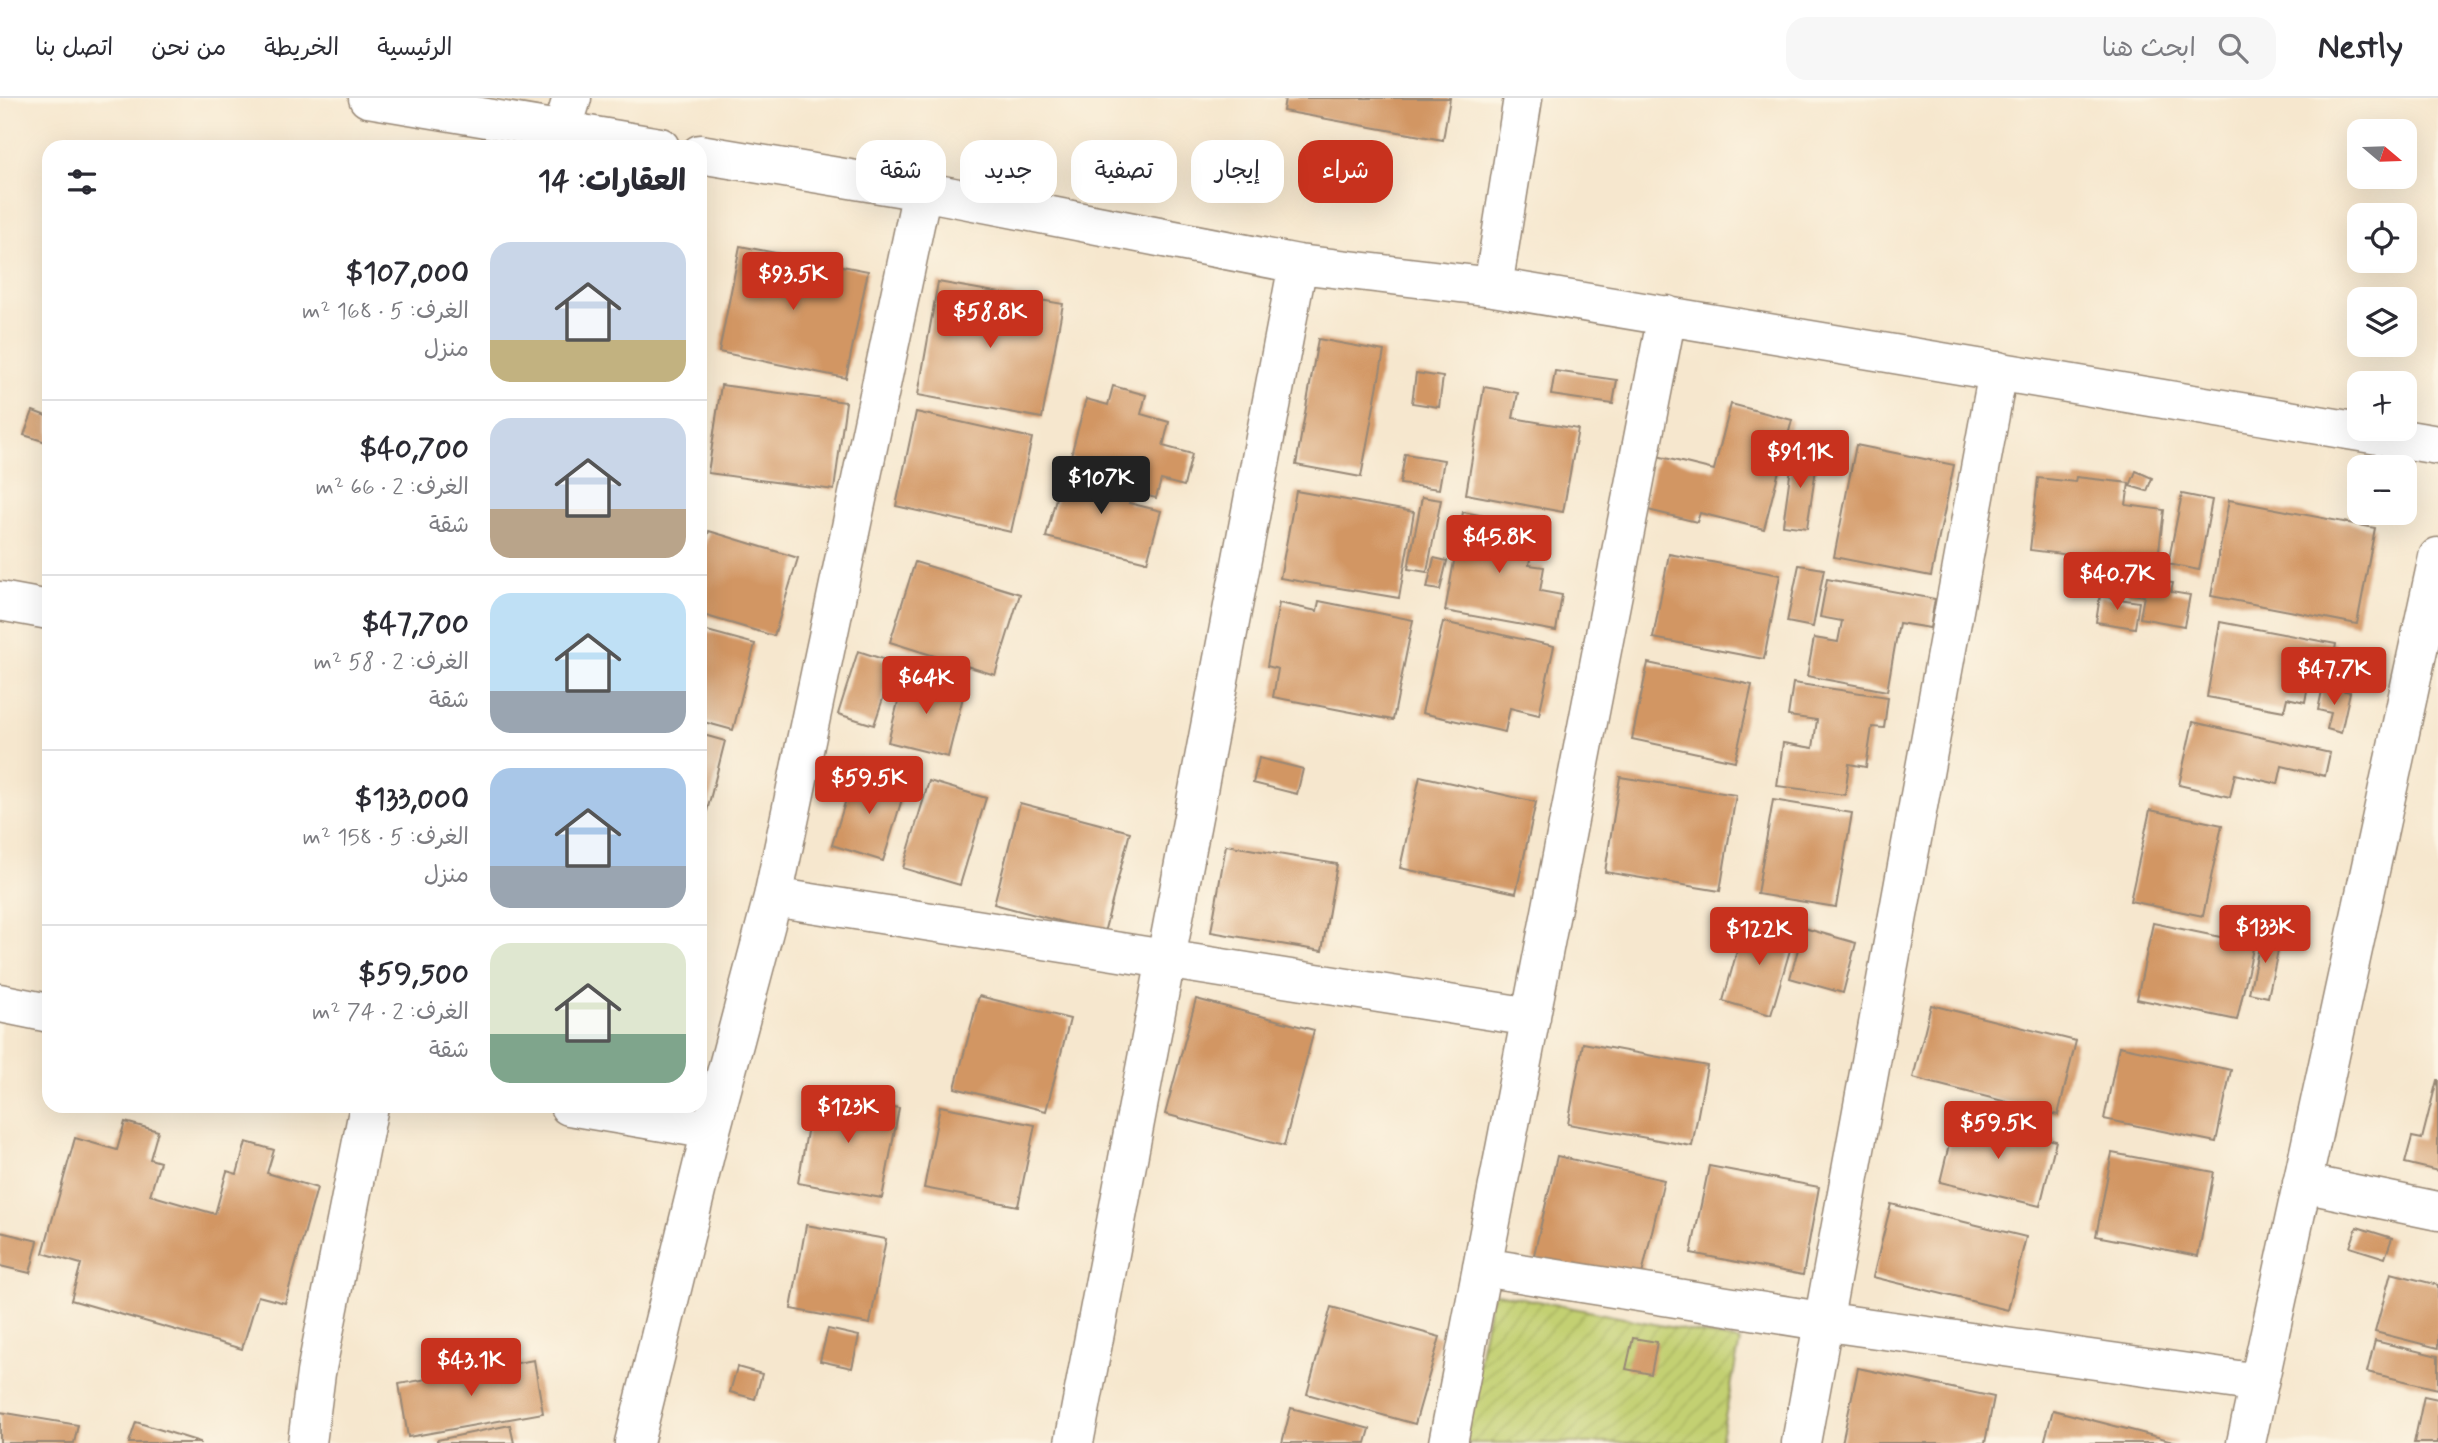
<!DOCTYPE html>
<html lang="ar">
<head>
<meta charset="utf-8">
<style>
  :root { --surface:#fff; --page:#f7f7f7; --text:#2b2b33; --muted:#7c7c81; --line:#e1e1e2; --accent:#c8321e }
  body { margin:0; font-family:Mynerve,"Playpen Sans Arabic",sans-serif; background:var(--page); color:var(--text); direction:rtl; height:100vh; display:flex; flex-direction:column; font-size:26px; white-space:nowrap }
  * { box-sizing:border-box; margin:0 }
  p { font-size:23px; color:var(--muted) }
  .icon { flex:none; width:38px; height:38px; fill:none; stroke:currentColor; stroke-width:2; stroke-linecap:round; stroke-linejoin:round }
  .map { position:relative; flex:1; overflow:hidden; direction:ltr }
  .side { position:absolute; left:42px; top:42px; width:665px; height:973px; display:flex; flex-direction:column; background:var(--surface); border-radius:21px; box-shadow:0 7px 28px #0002; direction:rtl }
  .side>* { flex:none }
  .top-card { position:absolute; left:728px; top:42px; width:665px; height:63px; direction:rtl; display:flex; gap:14px }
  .needle { width:46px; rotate:109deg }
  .fabs { position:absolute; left:2347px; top:21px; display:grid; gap:14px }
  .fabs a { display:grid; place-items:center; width:70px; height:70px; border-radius:14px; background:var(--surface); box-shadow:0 7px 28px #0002; font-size:35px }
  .price { position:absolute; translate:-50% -60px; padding:0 16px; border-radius:7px; background:var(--accent); color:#fff; font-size:23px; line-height:46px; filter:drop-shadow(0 2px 4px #0008) }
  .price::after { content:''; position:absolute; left:50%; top:42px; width:21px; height:16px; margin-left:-10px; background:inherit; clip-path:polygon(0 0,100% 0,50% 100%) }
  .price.on { background:#222; color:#fff }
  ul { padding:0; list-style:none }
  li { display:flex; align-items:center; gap:21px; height:175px; padding:0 21px }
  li+li { border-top:2px solid var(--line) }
  li span { display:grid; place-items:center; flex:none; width:196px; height:140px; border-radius:21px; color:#555 }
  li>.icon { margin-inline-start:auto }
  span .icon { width:84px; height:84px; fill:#fffc; stroke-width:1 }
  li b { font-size:30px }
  h2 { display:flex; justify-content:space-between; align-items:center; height:84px; padding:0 21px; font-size:30px }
  .pill { padding:0 24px; border-radius:21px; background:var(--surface); box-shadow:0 7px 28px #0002; font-size:24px; line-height:63px }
  .pill.on { background:var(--accent); color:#fff }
  header { display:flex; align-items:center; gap:42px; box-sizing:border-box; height:98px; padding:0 35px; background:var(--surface); border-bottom:2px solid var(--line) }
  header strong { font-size:33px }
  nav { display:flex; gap:38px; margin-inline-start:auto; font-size:24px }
  .search { width:490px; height:63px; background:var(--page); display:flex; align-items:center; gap:18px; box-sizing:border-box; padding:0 24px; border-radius:21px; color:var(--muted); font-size:26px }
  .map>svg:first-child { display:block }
  .garden { fill:url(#garden-furrows); stroke:#7f7d48; stroke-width:2 }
  .building { fill:#d29664 }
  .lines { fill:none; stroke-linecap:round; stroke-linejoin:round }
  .minor-casing { stroke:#988876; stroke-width:41 }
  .minor { stroke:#fff; stroke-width:38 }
</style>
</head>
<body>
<header>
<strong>Nestly</strong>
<div class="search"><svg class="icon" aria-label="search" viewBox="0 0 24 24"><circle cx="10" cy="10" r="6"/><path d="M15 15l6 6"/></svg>ابحث هنا</div>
<nav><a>الرئيسية</a><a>الخريطة</a><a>من نحن</a><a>اتصل بنا</a></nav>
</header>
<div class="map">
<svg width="2438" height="1345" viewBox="0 0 2438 1345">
  <defs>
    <pattern id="garden-furrows" width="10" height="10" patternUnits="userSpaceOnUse" patternTransform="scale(1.75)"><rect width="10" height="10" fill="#c3d072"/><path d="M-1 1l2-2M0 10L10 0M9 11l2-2" fill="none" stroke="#a8b362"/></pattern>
  </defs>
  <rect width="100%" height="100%" fill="#fcf5e5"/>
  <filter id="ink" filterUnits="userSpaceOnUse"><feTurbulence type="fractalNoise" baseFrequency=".0143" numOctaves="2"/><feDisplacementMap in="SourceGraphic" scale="14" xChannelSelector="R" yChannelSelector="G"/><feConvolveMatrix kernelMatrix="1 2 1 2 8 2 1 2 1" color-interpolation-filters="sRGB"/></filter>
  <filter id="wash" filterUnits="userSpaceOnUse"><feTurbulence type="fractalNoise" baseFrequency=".00686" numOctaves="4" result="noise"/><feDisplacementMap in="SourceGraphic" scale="28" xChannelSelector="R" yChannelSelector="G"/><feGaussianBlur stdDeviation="1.57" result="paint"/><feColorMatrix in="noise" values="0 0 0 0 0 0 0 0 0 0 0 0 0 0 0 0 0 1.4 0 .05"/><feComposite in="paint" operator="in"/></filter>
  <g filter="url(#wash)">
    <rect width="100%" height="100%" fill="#f6e7ce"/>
    <!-- garden -->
    <path class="garden" d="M1492,1194L1740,1243L1720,1345H1463Z"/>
    <g id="blocks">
      <!-- building -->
      <path class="building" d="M1285,0H1450L1443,42L1283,13Z
        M740,148L868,173L846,280L719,254Z
        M938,184L1063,206L1042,320L918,297Z
        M1318,241L1384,253L1361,379L1296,367Z
        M1555,273L1617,282L1613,306L1551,297Z
        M1416,275L1443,279L1439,309L1412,305Z
        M721,287L846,304L834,392L708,375Z
        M1113,288L1146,297L1141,316L1169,324L1163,348L1192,356L1184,388L1161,382L1156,400L1144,397L1131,394L1133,387L1111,382L1113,371L1070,361L1086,301L1108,307Z
        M1484,289L1518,295L1513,320L1578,331L1563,414L1466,396Z
        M1731,306L1792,322L1764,431L1700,415L1697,424L1644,411L1657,358L1714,372Z
        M33,313L49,319V345L24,337Z
        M916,314L1032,340L1011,434L896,408Z
        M1856,347L1954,367L1931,478L1834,459Z
        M1793,355L1818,358L1807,430L1783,427Z
        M1405,356L1444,362L1439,391L1400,386Z
        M1065,365L1108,376L1105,389L1132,396L1129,405L1161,413L1147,464L1046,439Z
        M2136,373L2152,380L2147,393L2130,388Z
        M2076,379L2129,385L2126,407L2164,412L2157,468L2030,452L2038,380L2075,384Z
        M1296,393L1414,414L1399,500L1280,480Z
        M2182,396L2212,402L2199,472L2168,466Z
        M1422,399L1441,402L1427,474L1408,471Z
        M2229,402L2375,430L2357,526L2211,498Z
        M1463,414L1529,426L1525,448L1532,449L1529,467L1544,469L1540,493L1562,497L1556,533L1445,513Z
        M709,433L798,460L774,538L700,516V461Z
        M1669,456L1780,477L1764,561L1653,540Z
        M1434,460L1447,463L1440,492L1427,490Z
        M915,464L1020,496L995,577L890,544Z
        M1799,467L1824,471L1813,529L1787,524Z
        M2107,467L2126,471L2122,496L2069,486L2072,470L2105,476Z
        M1827,481L1935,501L1930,530L1899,525L1887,593L1807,578L1814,540L1838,544L1842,523L1820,519Z
        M2151,482L2173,485L2171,494L2190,497L2184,528L2140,520L2144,498L2127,495L2129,484L2150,488Z
        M2100,498L2139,504L2135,530L2096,524Z
        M1319,503L1413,522L1393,622L1273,599L1278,571L1267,568L1279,505L1317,513Z
        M1443,524L1554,548L1539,617L1510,610L1505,634L1422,615Z
        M2220,524L2336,546L2331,575L2311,572L2305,604L2287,600L2284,613L2207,599Z
        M700,531L755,546L733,632L700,623Z
        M858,553L895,565L874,627L838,616Z
        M1648,565L1752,587L1735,663L1632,641Z
        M905,576L965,591L948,659L888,644Z
        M1793,585L1888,599L1884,630L1872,629L1866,669L1849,666L1845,697L1777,688L1783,645L1813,650L1817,622L1788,618Z
        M2323,588L2350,594L2341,635L2327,631L2331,615L2318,612Z
        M2193,624L2330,655L2325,678L2282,668L2278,686L2235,676L2230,699L2179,687Z
        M700,636L725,643L704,725L700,724Z
        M1259,660L1303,671L1297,696L1253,685Z
        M855,672L906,688L883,763L832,747Z
        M1420,678L1536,704L1516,795L1400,770Z
        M1620,679L1736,697L1720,793L1605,774Z
        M929,683L986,700L960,787L903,770Z
        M1773,702L1852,715L1836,809L1757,796Z
        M1020,705L1130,734L1104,835L994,806Z
        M2150,712L2222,727L2203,818L2130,803Z
        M1226,747L1337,766L1322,853L1211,834Z
        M1746,821L1795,835L1771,917L1723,903Z
        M2153,825L2254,846L2237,922L2137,901Z
        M1804,830L1856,845L1843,895L1790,880Z
        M2262,835L2281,839L2268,899L2249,895Z
        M979,898L1070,921L1046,1013L955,990Z
        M1196,901L1314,932L1284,1048L1165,1016Z
        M1931,907L2076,943L2058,1017L1913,980Z
        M1583,945L1707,968L1692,1048L1568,1026Z
        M2119,948L2231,972L2216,1044L2104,1021Z
        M2437,982H2438V1073L2405,1065L2412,1039L2422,1041Z
        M814,994L899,1010L882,1100L798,1085Z
        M940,1008L1035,1027L1018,1108L924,1090Z
        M1956,1018L2056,1043L2040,1108L1940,1084Z
        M125,1024L158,1033L150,1061L160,1064L150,1097L215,1116L227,1073L237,1076L246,1044L274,1052L267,1075L317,1090L285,1205L258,1198L242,1251L71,1202L81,1166L43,1155L75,1040L117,1052Z
        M2112,1055L2214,1074L2198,1158L2096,1138Z
        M1557,1058L1664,1082L1640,1185L1533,1161Z
        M1709,1068L1819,1089L1803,1177L1691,1155Z
        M1891,1106L2026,1139L2008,1212L1873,1179Z
        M806,1127L886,1141L870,1226L791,1211Z
        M2357,1129L2392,1140L2385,1160L2350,1149Z
        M0,1134L38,1143L30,1175L0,1168Z
        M2391,1175L2438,1187V1250L2375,1234Z
        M1331,1209L1440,1239L1415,1326L1307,1296Z
        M828,1231L859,1238L852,1270L820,1263Z
        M1633,1240L1657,1244L1651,1276L1626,1271Z
        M2375,1243L2438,1258V1291L2367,1274Z
        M534,1262L543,1315L408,1339L399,1286Z
        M737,1269L762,1276L755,1301L730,1294Z
        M1858,1270L1994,1299L1985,1345H1842Z
        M2424,1298L2438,1301V1345H2414Z
        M1291,1310L1370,1331L1366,1345H1282Z
        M2053,1312L2177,1344V1345H2044Z
        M0,1314L78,1327L74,1345H0Z
        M136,1324L200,1344V1345H129Z
        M510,1327L514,1345H437V1342Z"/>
    </g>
  </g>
  <g filter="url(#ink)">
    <use href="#blocks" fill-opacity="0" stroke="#988876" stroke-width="2"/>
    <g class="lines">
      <!-- minor casing -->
      <g class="minor-casing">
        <path id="minor" d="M368,0L660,49
          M557,49L572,0
          M700,56L922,93L1298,166L1493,189L2438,347
          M1493,189L1523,0
          M0,503L49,512
          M773,799L1531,919
          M0,905L49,915
          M569,1008L711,1032
          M2302,1085L2438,1113
          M1482,1169L1821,1223L2259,1285
          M307,1345L316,1275L369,1008
          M634,1345L711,1032L773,799L922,93
          M1074,1345L1298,166
          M1448,1345L1667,217
          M1801,1345L1998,273
          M2246,1345L2438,459"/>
      </g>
      <!-- minor -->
      <use href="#minor" class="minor"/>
    </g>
  </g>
</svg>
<div class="fabs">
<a><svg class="needle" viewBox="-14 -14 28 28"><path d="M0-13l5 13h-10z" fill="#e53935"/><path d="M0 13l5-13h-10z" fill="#7c7c81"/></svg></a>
<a><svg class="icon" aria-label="locate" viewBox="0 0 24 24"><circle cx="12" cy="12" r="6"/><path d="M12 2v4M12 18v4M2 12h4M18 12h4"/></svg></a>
<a><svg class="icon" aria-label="layers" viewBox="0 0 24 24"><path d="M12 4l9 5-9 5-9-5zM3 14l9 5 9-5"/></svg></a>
<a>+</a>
<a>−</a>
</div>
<b class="price" style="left:793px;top:214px">$93.5K</b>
<b class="price" style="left:990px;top:252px">$58.8K</b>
<b class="price" style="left:1800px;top:392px">$91.1K</b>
<b class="price on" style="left:1101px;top:418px">$107K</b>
<b class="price" style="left:1499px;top:477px">$45.8K</b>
<b class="price" style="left:2117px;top:514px">$40.7K</b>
<b class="price" style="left:2334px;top:609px">$47.7K</b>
<b class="price" style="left:926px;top:618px">$64K</b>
<b class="price" style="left:869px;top:718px">$59.5K</b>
<b class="price" style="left:2265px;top:867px">$133K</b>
<b class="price" style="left:1759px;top:869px">$122K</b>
<b class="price" style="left:848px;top:1047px">$123K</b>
<b class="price" style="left:1998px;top:1063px">$59.5K</b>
<b class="price" style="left:471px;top:1300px">$43.1K</b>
<div class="top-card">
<a class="pill on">شراء</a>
<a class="pill">إيجار</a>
<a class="pill">تصفية</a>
<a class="pill">جديد</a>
<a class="pill">شقة</a>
</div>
<section class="side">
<h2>العقارات: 14<svg class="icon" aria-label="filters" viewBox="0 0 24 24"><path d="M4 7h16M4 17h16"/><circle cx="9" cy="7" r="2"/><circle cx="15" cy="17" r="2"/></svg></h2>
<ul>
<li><span style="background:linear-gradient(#c9d6e8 70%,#c2b280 0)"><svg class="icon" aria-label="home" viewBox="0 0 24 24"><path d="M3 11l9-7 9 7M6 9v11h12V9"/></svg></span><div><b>$107,000</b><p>الغرف: 5 · 168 m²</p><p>منزل</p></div></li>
<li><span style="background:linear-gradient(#c9d6e8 65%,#b9a48a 0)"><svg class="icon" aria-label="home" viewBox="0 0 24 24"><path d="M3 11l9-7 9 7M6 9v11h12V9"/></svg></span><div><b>$40,700</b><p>الغرف: 2 · 66 m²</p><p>شقة</p></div></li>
<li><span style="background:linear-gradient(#bfe0f5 70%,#9aa5b1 0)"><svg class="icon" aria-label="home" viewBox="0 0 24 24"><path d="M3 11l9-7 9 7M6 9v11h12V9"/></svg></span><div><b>$47,700</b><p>الغرف: 2 · 58 m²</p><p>شقة</p></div></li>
<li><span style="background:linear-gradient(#a9c7e8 70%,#9aa5b1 0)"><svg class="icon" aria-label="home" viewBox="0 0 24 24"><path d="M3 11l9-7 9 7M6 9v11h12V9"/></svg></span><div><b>$133,000</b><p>الغرف: 5 · 158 m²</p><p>منزل</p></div></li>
<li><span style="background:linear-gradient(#dfe7d0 65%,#7fa58c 0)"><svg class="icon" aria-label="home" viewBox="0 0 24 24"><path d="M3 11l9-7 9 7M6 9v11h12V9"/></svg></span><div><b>$59,500</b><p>الغرف: 2 · 74 m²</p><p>شقة</p></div></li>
</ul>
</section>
</div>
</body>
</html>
